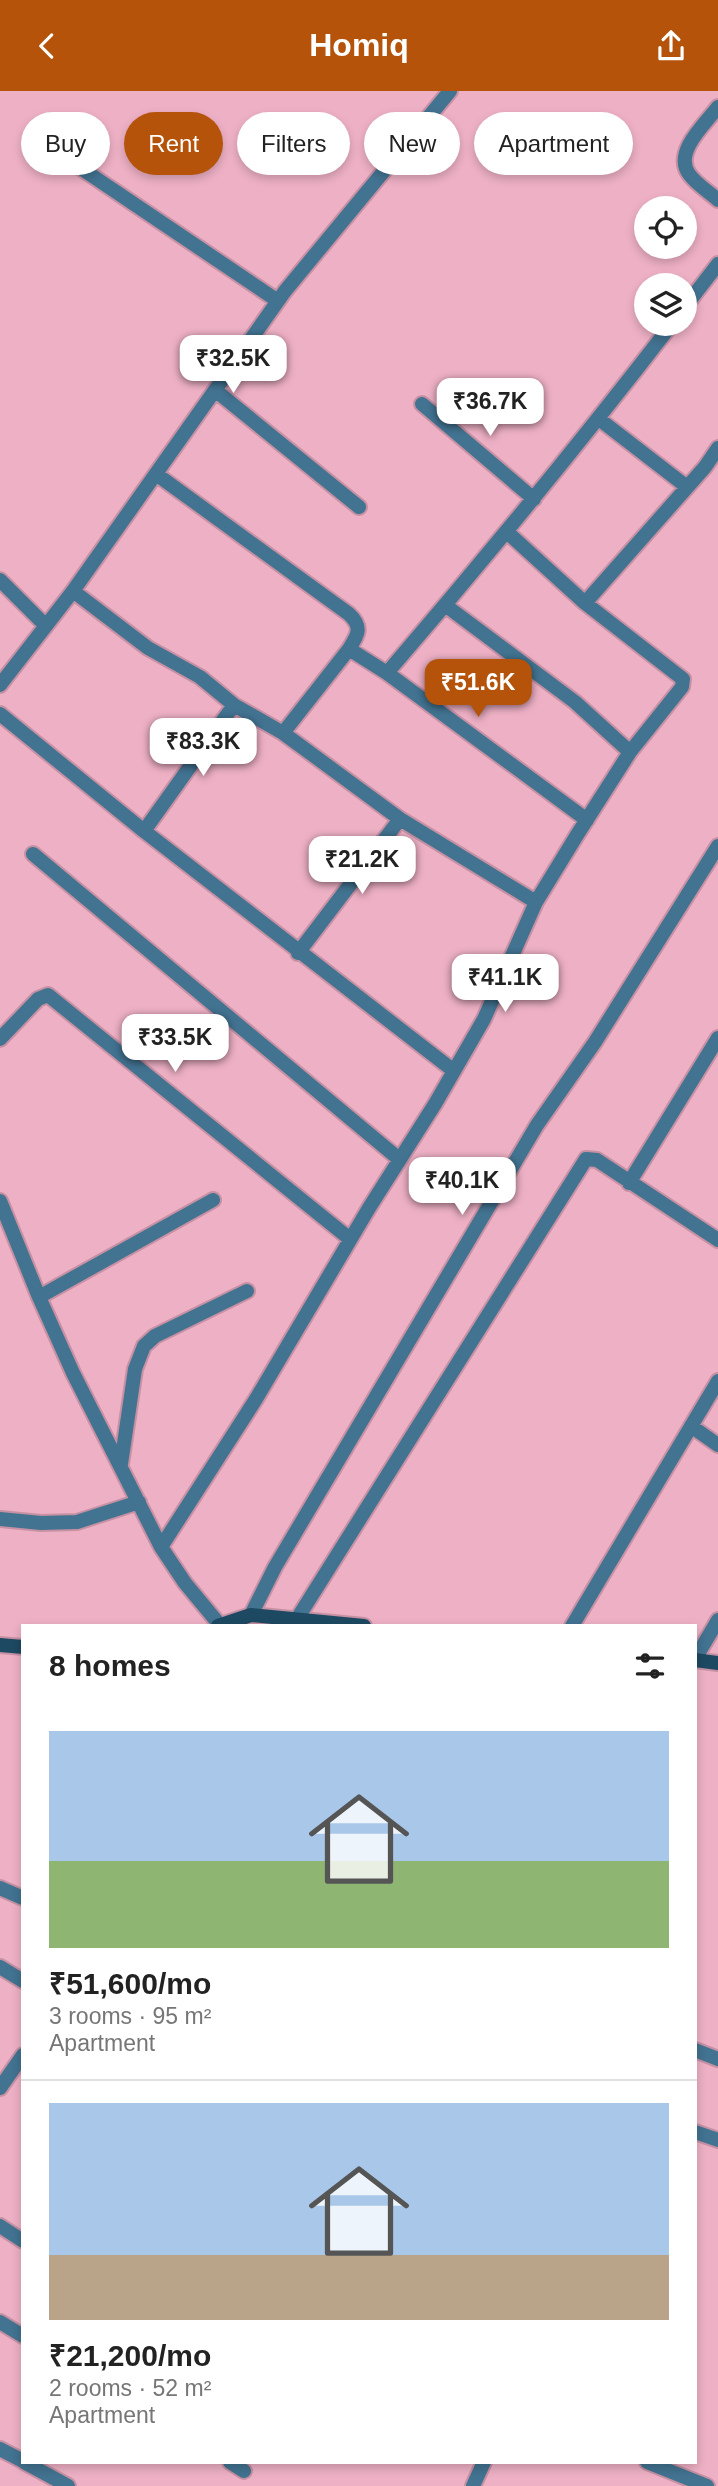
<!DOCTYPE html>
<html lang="en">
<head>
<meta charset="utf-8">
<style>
  :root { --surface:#fff; --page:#f2f2f2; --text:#222; --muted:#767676; --line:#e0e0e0; --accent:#b45309 }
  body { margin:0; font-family:Helvetica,sans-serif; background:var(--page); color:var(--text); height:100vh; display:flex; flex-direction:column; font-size:26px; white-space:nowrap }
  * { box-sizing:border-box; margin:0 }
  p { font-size:23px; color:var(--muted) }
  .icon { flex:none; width:38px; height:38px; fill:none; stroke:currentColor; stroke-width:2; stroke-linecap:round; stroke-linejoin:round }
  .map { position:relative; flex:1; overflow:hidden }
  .details { position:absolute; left:21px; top:1533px; width:676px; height:840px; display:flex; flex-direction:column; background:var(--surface); border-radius:0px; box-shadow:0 4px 10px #0003 }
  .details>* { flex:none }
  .banner { position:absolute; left:21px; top:21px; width:677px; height:63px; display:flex; gap:14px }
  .tools { position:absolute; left:634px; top:105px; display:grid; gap:14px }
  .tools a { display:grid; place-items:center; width:63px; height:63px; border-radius:50%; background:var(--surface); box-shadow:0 4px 10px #0003; font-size:35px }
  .price { position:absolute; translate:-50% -60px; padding:0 16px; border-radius:14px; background:#fff; color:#222; font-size:23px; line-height:46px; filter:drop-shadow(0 2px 4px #0008) }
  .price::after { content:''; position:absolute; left:50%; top:42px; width:21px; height:16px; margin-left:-10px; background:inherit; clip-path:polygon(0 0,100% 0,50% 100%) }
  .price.current { background:var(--accent); color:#fff }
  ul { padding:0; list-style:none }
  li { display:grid; align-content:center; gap:14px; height:371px; padding:0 28px }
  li+li { border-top:2px solid var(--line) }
  li span { display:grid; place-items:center; height:217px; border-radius:0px; color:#555 }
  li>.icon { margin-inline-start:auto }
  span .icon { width:126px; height:126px; fill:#fffc; stroke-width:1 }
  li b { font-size:30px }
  h2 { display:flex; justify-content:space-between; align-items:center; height:84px; padding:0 28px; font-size:30px }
  .chip { padding:0 24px; border-radius:32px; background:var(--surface); box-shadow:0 4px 10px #0003; font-size:24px; line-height:63px }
  .chip.current { background:var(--accent); color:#fff }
  header { display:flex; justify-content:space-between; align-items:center; height:91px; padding:0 28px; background:var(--accent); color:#fff; font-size:32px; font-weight:600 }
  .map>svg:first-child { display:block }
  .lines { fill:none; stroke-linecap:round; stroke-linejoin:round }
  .street-casing { stroke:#c791a4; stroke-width:18 }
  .secondary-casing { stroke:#c791a4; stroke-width:18 }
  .street { stroke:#427391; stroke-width:14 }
  .secondary { stroke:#1d4962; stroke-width:14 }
</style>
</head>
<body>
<header><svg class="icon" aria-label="back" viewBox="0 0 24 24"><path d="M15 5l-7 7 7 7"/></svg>Homiq<svg class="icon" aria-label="share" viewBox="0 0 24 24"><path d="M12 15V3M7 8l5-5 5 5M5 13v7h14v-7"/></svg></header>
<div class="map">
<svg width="718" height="2395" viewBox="0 0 718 2395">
  <rect width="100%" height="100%" fill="#eeb0c5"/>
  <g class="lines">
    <!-- street casing -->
    <g class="street-casing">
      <path id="street" d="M718,16C706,32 673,61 689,83C696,93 709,101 718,109
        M48,55L278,210
        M684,217L718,173
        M215,299L359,416
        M422,313L534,408
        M599,328L687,396
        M156,383L349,523C363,536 358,544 349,558L283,642
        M0,489L46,535
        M73,500L148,557L200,586L234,614L283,642L400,728L536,811
        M585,512L705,376L718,357
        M445,514L575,611L630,661
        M349,558L387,582L587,729
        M387,582C485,468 580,352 672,233
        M0,594L73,500L285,200L450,0
        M0,623L144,740L454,980
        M144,740L234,614
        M33,763L399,1068
        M298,862L400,728
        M0,948L38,908L48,904L350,1148
        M629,1092L718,947
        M0,1110L39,1206L73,1282L161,1456L185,1492L219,1533
        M39,1206L213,1109
        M691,1335L718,1354
        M121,1373L135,1278L144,1255L155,1245L247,1200
        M0,1428L41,1432L77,1431L139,1411
        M161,1456L256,1308L369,1117L435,1013L484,928L536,811L577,744L630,661L682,596L683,588L585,512L507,441
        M251,1524L275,1476L537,1034L595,951L718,755
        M297,1528L586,1068L597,1069L718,1149
        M572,1535L718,1290
        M695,1568L718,1529
        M0,1797L23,1807
        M0,1876L23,1890
        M695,1959L718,1968
        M0,1997L23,1964
        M695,2041L718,2049
        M0,2135L23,2150
        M0,2231L23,2245
        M0,2358L23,2370
        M24,2371L68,2395
        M230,2371L244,2380
        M647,2371L707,2395
        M473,2395L484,2371"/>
    </g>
    <!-- secondary casing -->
    <g class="secondary-casing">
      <path id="secondary" d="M218,1535L251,1524L364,1535
        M0,1554L23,1556
        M695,1569L718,1572"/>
    </g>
    <!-- street -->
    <use href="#street" class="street"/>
    <!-- secondary -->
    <use href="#secondary" class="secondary"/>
  </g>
</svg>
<div class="tools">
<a><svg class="icon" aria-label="locate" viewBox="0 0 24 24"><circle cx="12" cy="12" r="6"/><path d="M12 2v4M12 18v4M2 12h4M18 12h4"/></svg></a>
<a><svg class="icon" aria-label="layers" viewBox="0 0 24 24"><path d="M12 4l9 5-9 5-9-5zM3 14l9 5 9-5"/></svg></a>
</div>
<b class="price" style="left:233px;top:304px">₹32.5K</b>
<b class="price" style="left:490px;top:347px">₹36.7K</b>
<b class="price current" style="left:478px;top:628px">₹51.6K</b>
<b class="price" style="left:203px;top:687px">₹83.3K</b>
<b class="price" style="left:362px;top:805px">₹21.2K</b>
<b class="price" style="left:505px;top:923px">₹41.1K</b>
<b class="price" style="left:175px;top:983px">₹33.5K</b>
<b class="price" style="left:462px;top:1126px">₹40.1K</b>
<div class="banner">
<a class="chip">Buy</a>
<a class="chip current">Rent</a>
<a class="chip">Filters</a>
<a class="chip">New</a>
<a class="chip">Apartment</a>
</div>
<section class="details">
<h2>8 homes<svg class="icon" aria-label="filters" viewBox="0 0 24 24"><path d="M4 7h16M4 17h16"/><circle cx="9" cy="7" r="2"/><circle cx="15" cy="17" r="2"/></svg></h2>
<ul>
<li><span style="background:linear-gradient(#a9c7e8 60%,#8fb573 0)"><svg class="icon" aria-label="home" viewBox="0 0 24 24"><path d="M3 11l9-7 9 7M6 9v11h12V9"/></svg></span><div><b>₹51,600/mo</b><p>3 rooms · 95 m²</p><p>Apartment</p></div></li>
<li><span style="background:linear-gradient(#a9c7e8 70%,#b9a48a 0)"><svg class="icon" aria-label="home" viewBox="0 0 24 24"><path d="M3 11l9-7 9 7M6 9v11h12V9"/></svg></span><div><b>₹21,200/mo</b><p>2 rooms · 52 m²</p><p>Apartment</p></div></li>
</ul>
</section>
</div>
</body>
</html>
